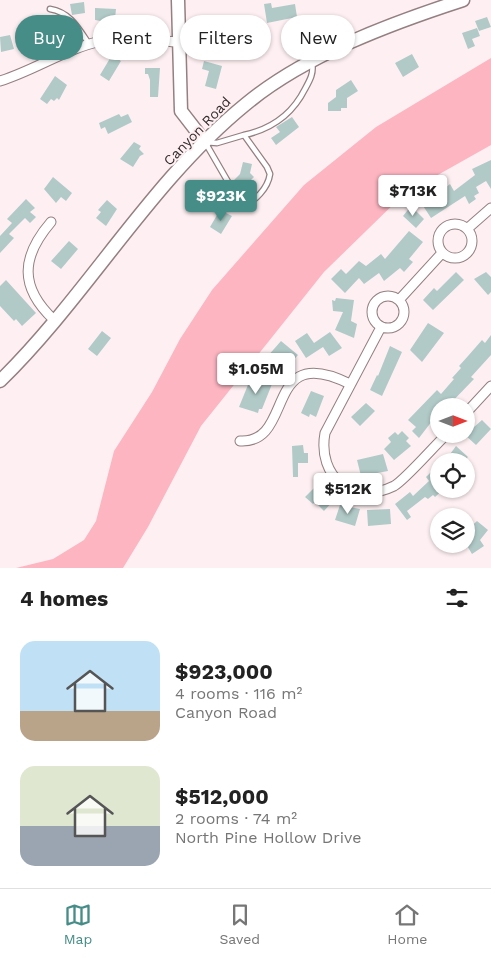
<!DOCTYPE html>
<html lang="en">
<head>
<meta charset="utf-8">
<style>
  :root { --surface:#fff; --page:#f6f6f6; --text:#222; --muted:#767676; --line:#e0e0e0; --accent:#468d87 }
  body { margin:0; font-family:"Work Sans",sans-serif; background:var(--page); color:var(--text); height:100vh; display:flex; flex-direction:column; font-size:19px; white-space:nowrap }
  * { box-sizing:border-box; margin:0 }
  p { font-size:16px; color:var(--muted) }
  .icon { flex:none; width:28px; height:28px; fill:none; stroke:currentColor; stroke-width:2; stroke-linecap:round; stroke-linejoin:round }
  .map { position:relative; height:568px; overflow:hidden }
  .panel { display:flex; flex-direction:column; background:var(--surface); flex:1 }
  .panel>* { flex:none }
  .hud { position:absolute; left:15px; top:15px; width:461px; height:45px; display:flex; gap:10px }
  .needle { width:32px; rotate:90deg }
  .controls { position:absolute; left:430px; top:398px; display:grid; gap:10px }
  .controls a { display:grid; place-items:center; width:45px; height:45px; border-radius:50%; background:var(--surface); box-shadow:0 1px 4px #0004; font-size:25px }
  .price { position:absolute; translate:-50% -42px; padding:0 11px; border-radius:5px; background:#fff; color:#222; font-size:16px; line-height:32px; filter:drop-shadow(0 1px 2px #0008) }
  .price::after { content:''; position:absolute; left:50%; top:30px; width:15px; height:11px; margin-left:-8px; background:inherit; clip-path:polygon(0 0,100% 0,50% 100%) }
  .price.current { background:var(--accent); color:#fff }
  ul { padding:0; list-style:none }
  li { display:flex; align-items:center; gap:15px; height:125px; padding:0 20px }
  li span { display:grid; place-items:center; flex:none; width:140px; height:100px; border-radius:15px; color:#555 }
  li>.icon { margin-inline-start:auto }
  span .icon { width:60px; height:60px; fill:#fffc; stroke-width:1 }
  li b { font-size:21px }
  h2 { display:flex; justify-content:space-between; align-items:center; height:60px; padding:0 20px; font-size:21px }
  .pill { padding:0 18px; border-radius:22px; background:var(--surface); box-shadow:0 1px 4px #0004; font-size:18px; line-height:45px }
  .pill.current { background:var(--accent); color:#fff }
  .menu { display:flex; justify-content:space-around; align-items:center; height:70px; border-top:1px solid var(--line); background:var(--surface); font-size:14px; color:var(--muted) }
  .menu a { display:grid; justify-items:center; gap:2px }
  .menu .current { color:var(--accent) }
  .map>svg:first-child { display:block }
  .green { fill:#fcb5c1 }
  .building { fill:#b1cac7 }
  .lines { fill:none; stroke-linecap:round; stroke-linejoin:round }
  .lane-casing { stroke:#947f82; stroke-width:7 }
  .street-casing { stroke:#947f82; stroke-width:11 }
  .secondary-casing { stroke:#947f82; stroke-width:15 }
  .lane { stroke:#fff; stroke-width:4.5 }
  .street { stroke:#fff; stroke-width:9 }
  .secondary { stroke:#fff; stroke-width:12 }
  .labels { text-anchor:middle; stroke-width:4; stroke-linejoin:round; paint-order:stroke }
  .street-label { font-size:14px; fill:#362d2e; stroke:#fef0f2 }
</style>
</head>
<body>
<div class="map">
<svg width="491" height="568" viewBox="0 0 491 568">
  <rect width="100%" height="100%" fill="#fef0f2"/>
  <!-- green -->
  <path class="green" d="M491,58V145L404,194L324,272L201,426L148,527L123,568H16L53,559L84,540L96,521L114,451L152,392L180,339L212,290L304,185L376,127Z"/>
  <!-- building -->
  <path class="building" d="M84,2L85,13L72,15L70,4Z
    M271,3L272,8L295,4L297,17L267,23L264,4Z
    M95,8L116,9L115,19L106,22L95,20Z
    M51,15L56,28L43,34L46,41L38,45L28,23Z
    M487,17L491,27L479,31L475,21Z
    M203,20L222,21L221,31L214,30V42H201Z
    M477,28L480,36L472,39L475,46L468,49L462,33Z
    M10,35L14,49L1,52L0,37Z
    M412,54L419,67L403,77L395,63Z
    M112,55L121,61L109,81L100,75Z
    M204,61L222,66L216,89L205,86L209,71L202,69Z
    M145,68H160L158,97H150V80L148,74H145Z
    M55,76L67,85L59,100L57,98L54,101L51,99L47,104L40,99Z
    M351,80L358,91L347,98V108H341V111H328V103L336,97V90Z
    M119,114L121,117L128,114L132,122L108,134L105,127L101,129L99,123Z
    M292,117L299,127L276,145L271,138L280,132L276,127Z
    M134,142L141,146L139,149L144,154L140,156L133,167L120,159Z
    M491,160V189L486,181L476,187L479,193L474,196L476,199L469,204L465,196L431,218L418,198L431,191L434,197L450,184L454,191L475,175L472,169Z
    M243,162L252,164L250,173L254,177L249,182L255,188L247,195L233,181L240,174Z
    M53,177L72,193L66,201L61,197L56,203L44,189Z
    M26,199L35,208L30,212L36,217L30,223L25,218L9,234L14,238L0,253V236L12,223L7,219Z
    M107,200L117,209L106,226L96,218L101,212L98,210Z
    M411,206L424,219L416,228L403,216Z
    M220,210L232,216L221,234L210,227Z
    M409,231L423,242L409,259L413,262L404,272L400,268L384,281L379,273L364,284L359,278L345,293L331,279L341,269L346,274L359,261L366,266L381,254L385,259Z
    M69,241L78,249L61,269L51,261Z
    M456,272L464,280L433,310L423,300L434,288L437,291Z
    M486,272L491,277V292L488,295L474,279Z
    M6,280L36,313L22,326L16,319L14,321L0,306V286Z
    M336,298L354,300L351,321L357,324L354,338L335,330L343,312L333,311L332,300L335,301Z
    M428,323L444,333L422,362L410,350Z
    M102,331L111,338L97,356L88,349Z
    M330,332L342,348L329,356L323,347L306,358L295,341L307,333L314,343Z
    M491,335V355L471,377L474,379L448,406H439V412L419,438L412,431L416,427L408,420L437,390L441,394L454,379L452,378L461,368L459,366L468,356L482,340L485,343Z
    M281,341L298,355L289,365L286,362L275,379L259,366Z
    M390,346L402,352L382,396L370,390L377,375L378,376Z
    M252,375L272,384L262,409H259L258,413L239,407Z
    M311,391L324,396L316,417L310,414L309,417L301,413Z
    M366,403L375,411L360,426L351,417Z
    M482,420L491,429L476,445L465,435Z
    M402,431L409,438L406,441L411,446L394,460L384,449L391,442L388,438L395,432L398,435Z
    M303,445L304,453H308V463H298V477H293L292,446Z
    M456,446L468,457L464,461H445Z
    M383,454L388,471L361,476L357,460Z
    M432,471L439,478V489H444L435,497L433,495L428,499L425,497L407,511L411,517L407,520L395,504L410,492L413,496L429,481L426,477Z
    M319,483L325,489L323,492L333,501L324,511L315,502L313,504L305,497Z
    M340,505L360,509L355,526L335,520Z
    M390,509L391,524L368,526L367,510Z
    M477,521L488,530L480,540L484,546L472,554L466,544V531Z"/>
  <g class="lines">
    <!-- lane casing -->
    <g class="lane-casing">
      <path id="lane" d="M50,9C70,12 79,29 89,44
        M244,135L267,167L270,174C268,188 255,202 242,206L205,142L217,143Z
        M244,135C272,129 292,115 305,89C310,80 314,73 312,63"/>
    </g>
    <!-- street casing -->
    <g class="street-casing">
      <path id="street" d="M0,81C35,70 65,49 101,41C120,37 157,41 178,42
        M51,222C21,257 19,287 54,320
        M438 241a17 17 0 1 1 34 0a17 17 0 1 1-34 0Z
        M467,229L491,208
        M372 312a16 16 0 1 1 32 0a16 16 0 1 1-32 0Z
        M399,300L442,253
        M381,327L325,433C317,477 353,506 394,486C405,480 435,445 447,434
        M466,413L491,386
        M240,441C296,444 262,340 350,384"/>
    </g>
    <!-- secondary casing -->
    <g class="secondary-casing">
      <path id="secondary" d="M178,0L181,111L205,142
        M0,381C87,296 150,182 246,104C305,55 392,23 463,0"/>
    </g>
    <!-- lane -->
    <use href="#lane" class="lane"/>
    <!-- street -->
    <use href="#street" class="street"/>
    <!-- secondary -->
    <use href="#secondary" class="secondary"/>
  </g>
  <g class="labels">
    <!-- street labels -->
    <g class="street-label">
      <text transform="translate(197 131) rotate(-46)" y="5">Canyon Road</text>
    </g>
  </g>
</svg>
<div class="controls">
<a><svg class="needle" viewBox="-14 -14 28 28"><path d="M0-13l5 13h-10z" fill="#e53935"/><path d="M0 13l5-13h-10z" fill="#767676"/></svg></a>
<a><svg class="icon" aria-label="locate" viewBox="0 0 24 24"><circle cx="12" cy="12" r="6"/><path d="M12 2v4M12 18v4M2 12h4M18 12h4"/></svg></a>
<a><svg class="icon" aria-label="layers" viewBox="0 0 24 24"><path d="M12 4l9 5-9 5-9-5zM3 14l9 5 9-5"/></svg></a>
</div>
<b class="price" style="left:413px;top:217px">$713K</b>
<b class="price current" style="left:221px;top:222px">$923K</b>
<b class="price" style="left:256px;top:395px">$1.05M</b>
<b class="price" style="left:348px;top:515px">$512K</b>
<div class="hud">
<a class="pill current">Buy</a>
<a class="pill">Rent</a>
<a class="pill">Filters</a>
<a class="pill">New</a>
</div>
</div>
<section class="panel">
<h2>4 homes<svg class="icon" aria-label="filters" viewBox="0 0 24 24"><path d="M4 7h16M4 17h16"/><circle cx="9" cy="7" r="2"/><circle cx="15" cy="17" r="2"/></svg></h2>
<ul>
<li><span style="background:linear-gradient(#bfe0f5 70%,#b9a48a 0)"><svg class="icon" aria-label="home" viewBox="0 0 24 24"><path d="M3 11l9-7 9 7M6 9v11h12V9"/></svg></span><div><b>$923,000</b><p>4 rooms · 116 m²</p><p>Canyon Road</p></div></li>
<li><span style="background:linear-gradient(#dfe7d0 60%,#9aa5b1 0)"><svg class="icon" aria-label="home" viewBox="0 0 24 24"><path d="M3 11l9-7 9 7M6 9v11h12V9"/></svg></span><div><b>$512,000</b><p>2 rooms · 74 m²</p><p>North Pine Hollow Drive</p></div></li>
</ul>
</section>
<nav class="menu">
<a class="current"><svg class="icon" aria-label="map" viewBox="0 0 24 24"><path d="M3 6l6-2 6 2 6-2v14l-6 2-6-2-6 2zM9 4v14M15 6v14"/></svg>Map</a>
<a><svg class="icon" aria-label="saved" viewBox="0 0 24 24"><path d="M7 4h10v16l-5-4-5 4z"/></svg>Saved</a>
<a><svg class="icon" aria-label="home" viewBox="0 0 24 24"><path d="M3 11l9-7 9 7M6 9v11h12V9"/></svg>Home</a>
</nav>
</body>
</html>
